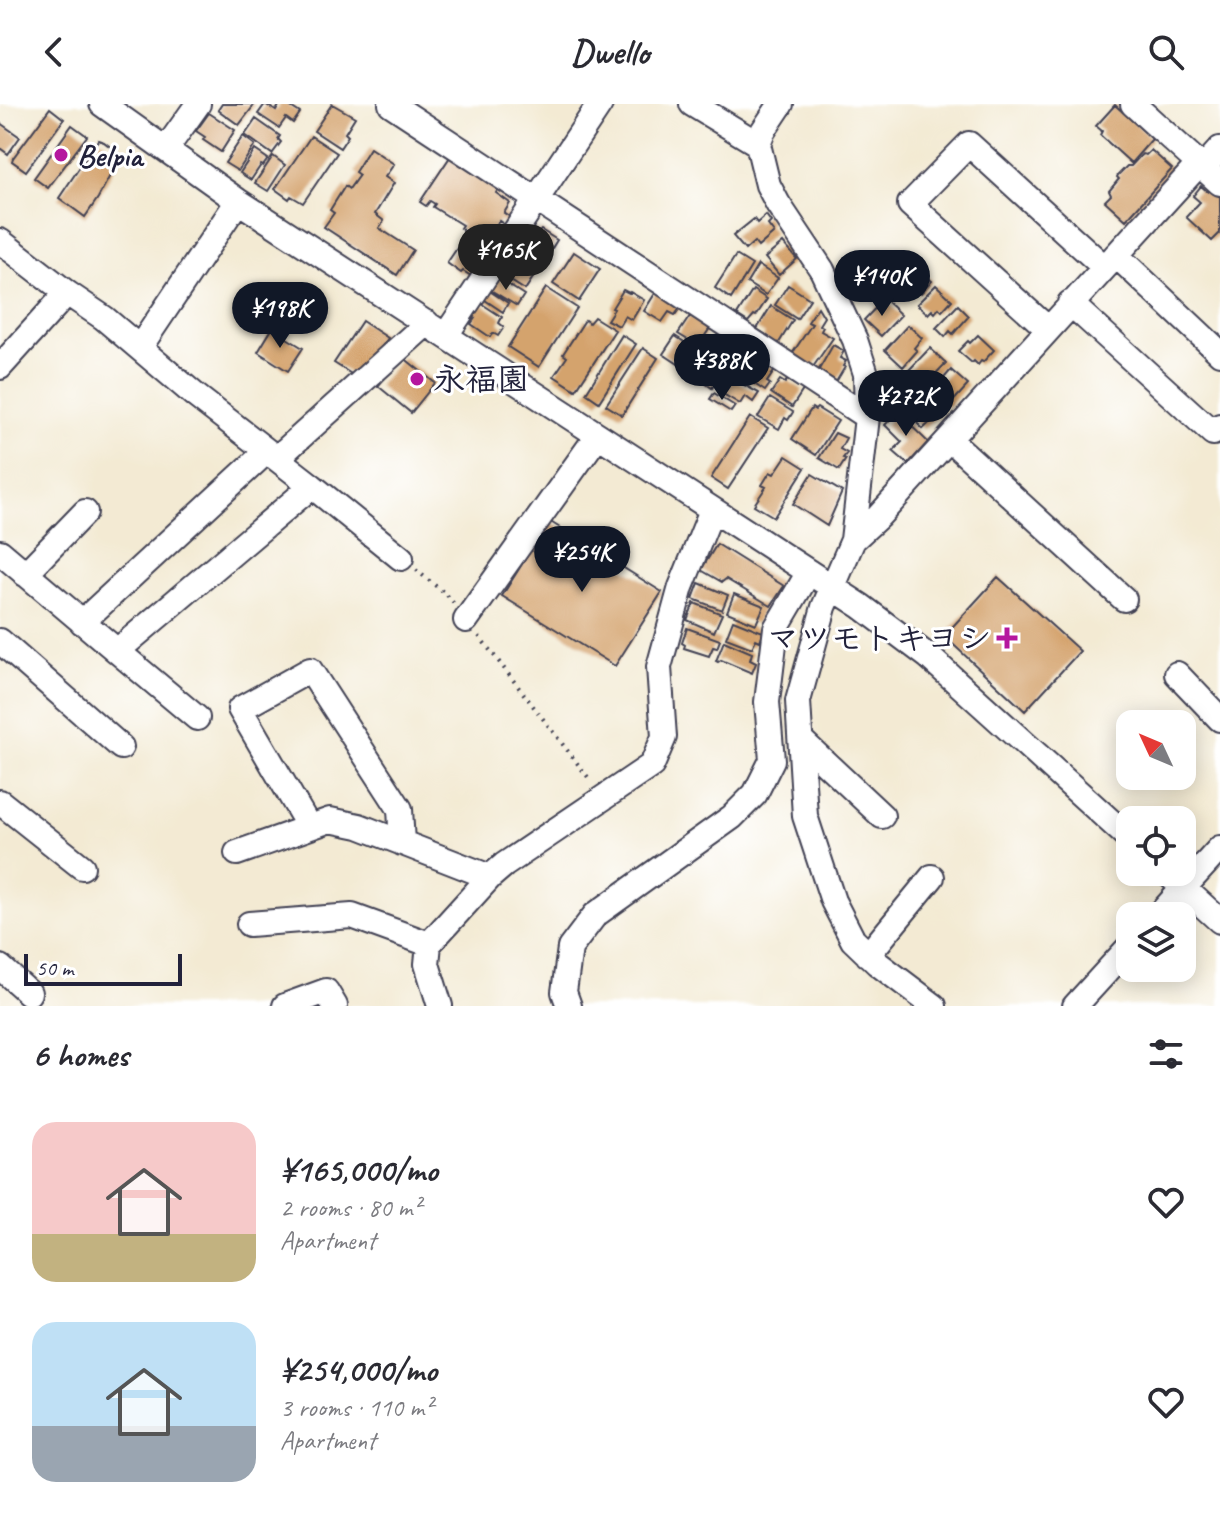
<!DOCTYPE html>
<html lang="en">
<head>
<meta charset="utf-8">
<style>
  :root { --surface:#fff; --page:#f2f2f3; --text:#2b2b33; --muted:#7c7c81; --accent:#111827 }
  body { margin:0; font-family:Caveat,"Klee One",sans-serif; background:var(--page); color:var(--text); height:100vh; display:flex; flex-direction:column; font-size:30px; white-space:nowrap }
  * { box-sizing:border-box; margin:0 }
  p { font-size:26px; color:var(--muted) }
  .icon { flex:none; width:44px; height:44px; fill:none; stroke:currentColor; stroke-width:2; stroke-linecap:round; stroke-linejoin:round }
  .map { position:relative; height:902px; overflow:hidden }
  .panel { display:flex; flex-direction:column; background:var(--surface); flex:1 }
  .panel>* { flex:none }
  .needle { width:52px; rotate:314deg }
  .controls { position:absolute; left:1116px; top:606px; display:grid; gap:16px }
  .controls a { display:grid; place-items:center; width:80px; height:80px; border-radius:16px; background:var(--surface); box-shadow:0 4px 20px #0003; font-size:40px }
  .scale { position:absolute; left:24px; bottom:20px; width:158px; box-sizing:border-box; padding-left:8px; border:4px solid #22223b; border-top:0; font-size:22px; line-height:28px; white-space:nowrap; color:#22223b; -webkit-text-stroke:6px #fff; paint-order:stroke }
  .price { position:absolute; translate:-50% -68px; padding:0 18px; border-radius:28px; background:var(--accent); color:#fff; font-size:26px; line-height:52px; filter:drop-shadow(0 2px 4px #0008) }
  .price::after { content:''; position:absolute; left:50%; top:48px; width:24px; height:18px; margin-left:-12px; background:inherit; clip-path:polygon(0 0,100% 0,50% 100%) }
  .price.on { background:#222; color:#fff }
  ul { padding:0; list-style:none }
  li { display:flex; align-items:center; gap:24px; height:200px; padding:0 32px }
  li span { display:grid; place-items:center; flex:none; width:224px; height:160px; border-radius:24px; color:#555 }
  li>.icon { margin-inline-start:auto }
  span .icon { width:96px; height:96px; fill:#fffc; stroke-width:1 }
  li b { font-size:34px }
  h2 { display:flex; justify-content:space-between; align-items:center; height:96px; padding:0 32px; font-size:34px }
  header { display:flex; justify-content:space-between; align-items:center; height:104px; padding:0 32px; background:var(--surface); font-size:36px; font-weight:800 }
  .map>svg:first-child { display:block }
  .building { fill:#d4a36d }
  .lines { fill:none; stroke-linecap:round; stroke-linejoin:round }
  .minor-casing { stroke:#414052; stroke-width:28 }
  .path { stroke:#414052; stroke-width:4; stroke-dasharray:2 6; stroke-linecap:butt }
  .minor { stroke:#fff; stroke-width:24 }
  .poi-dot { fill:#b5179e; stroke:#fff; stroke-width:3 }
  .labels { text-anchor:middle; stroke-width:6; stroke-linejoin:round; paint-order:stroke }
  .poi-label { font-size:32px; font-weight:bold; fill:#22223b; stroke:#fff; text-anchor:start }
</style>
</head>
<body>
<header><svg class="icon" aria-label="back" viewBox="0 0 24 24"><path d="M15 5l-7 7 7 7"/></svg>Dwello<svg class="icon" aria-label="search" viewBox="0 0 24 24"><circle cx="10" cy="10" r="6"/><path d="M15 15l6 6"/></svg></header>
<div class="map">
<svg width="1220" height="902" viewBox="0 0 1220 902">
  <rect width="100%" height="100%" fill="#fff"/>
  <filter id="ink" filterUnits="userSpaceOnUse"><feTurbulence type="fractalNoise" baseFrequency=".0125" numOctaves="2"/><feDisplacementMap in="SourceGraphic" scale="16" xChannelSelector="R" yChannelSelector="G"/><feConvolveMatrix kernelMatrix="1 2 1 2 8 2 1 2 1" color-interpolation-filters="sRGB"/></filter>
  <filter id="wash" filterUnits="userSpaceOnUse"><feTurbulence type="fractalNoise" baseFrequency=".006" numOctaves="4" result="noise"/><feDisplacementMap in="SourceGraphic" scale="32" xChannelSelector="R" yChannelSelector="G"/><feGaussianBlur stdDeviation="1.8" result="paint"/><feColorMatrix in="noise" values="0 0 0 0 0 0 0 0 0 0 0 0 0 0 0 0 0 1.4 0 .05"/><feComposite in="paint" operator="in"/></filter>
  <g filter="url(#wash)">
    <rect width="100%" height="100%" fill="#f3ead3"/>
    <g id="blocks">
      <!-- building -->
      <path class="building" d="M222,0H255L239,21L218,6Z
        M265,0L276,7L280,0H286L300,9L293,19L286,14L279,24L258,10Z
        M332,0L355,13L345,29L348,32L340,44L314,27Z
        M1115,1L1152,35L1131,59L1100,31L1102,27L1096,22Z
        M50,4L64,15L26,67L12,57L13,54Z
        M209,9L235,26L221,48L203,36L205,33L196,27Z
        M256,15L280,32L278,35L281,38L272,50L245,31Z
        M0,19L20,33L8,50L0,44Z
        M72,21L87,32L48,84L34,74Z
        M243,32L255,41L238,67L225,59Z
        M311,32L337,49L303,99L291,92L289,95L275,85Z
        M98,36L104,38L123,53L113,66L98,94L85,113L59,94Z
        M370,44L394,60L385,73L394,79L375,110L384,117L379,124L413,146L397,171L324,123L334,109L330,106L345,82L349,85L359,71L355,68Z
        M255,46L268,55L263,62L261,61L251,76L240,69Z
        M1151,46L1172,65L1126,116L1105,97L1111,91L1109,87L1119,75L1117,73L1118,71L1127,62H1131L1142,50L1146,51Z
        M273,52L285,61L268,87L255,79Z
        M450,53L498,85L496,89L510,99L504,109L510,113L505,121L499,117L486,136L484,134L481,138L460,124L462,121L433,103L435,100L430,97L426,102L420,98Z
        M1201,82L1208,88L1211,84L1220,93V129L1212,137L1186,113L1200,98L1193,92Z
        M766,111L771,118L768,121L774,129L758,143L754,138L745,146L733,132L754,115L757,119Z
        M532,124L539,128L541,126L557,136L539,165L515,149Z
        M466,131L489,146L471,172L463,167L461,169L447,159Z
        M783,139L797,155L779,171L765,154Z
        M574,148L600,165L579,197L553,180Z
        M736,151L752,161L731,195L715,184Z
        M509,156L534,172L525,186L500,170Z
        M758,161L778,174L766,191L747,179Z
        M916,163L932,177L921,189L917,186L911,193L899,182Z
        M496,173L524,191L517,202L489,185Z
        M788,181L810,195L797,215L775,201Z
        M936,181L952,196L942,207L939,204L935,209L932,206L928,210L917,200Z
        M546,184L577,204L539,263L508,243Z
        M488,186L508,199L503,208L482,194Z
        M623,186L629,189L630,188L644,196L632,216L625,212L619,222L607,216L614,205L612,204Z
        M753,186L767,195L756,212L754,211L748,218L737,211Z
        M656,188L680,204L675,211L669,208L662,218L644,207Z
        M884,195L901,211L881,232L864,216Z
        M479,198L502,213L499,219L504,223L498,232L493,229L490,233L471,220L475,214L470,211Z
        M958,201L969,212L953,230L950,227L945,233L936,224Z
        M771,202L793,216L777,242L763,233L765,230L757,225Z
        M818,203L824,213L819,221L823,223L821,227L833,234L813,263L792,250L812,220L808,218Z
        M690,212L710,224L698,242L678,230Z
        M594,213L615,226L576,286L554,272L567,253L563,250L585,216L589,219Z
        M362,217L388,234L375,252L353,271L334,259Z
        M908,221L922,234L914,244L917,247L903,263L885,246Z
        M272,225L303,244L288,267L258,248Z
        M719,230L737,241L725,259L707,248Z
        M622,231L636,240L599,298L586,289Z
        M978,231L994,246L983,258L981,257L978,261L974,257L972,259L958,247L968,237L970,239Z
        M675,232L695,245L683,263L663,250Z
        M833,241L844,247L840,254L846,257L843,262L845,263L836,278L834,277L833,278L817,269Z
        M643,244L658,254L622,311L606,301Z
        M930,244L946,259L923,283L914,274L916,272L909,266Z
        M709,252L726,263L712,284L695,272Z
        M403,253L435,279L411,309L378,282Z
        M755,253L775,266L767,278L770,280L765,287L742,272Z
        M951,266L968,281L948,303L932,288Z
        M733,275L759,289L753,298L745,292L740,300L723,290Z
        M780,276L785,279L787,276L803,286L792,303L771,289Z
        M922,287L936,300L938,299L944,305L923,325L904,306Z
        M714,289L735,302L731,308L710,295Z
        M770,294L793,308L788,316L785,314L779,325L758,313Z
        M812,304L815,306L817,304L838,317L816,351L792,335Z
        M897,308L928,338L908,360L893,347L902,338L885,321Z
        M750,313L768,324L728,385L711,374Z
        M835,329L846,334L840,345L847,349L843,354L846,355L839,366L819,354Z
        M786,352L805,364L774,413L754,401L766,383L762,381L770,368L774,370Z
        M812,370L842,388L827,422L793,400Z
        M549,417L662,488L615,562L502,492Z
        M717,440L784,482L771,502L726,475L722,478L701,466Z
        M998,473L1080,547L1025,607L944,532Z
        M699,479L728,491L722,506L693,495Z
        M734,490L764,502L756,520L727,508Z
        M694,499L722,510L714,528L687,516Z
        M733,516L763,528L760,537L756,535L752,544L726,534Z
        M687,524L720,536L717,544L713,543L709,552L684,544L685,541L682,539Z
        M724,537L752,549L750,556L756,559L752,569L721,556L718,558L716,557Z"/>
    </g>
  </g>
  <g filter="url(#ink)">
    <use href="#blocks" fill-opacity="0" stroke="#414052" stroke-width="2"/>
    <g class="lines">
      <!-- minor casing -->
      <g class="minor-casing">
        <path id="minor" d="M102,0L238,97L861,502L929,553L1130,735
          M391,0L867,313
          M692,0L758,40
          M781,0L763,27L758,40L768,81L778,100L822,166L855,236L866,270L867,313L853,436L824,503L798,597L805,712L833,797L853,836L877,859L934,902
          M1133,0L1220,79
          M166,45L198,0
          M1203,64L1220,45
          M0,137L67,189L104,214L196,292L312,382L117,547L0,448
          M1116,151L1220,249
          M1070,199L1213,329L1220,322
          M1048,225L910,100L969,40L1104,163
          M446,231L600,0
          M140,243L238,97
          M0,263L67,189
          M949,335L1124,495
          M277,354L427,219
          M312,382L401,454
          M853,436L878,413L1199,60
          M25,470L85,408
          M466,516L598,331
          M82,518L267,347
          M0,537L121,643
          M117,547L197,614
          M1177,570L1220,615
          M801,636L882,712
          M0,698L82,763
          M309,723L240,605L310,566L400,705L402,739
          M237,749L330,716L359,722L490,773
          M1166,768L1220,817
          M1158,812L1220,744
          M249,820L352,812L429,840
          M868,851L932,773
          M0,863L29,889
          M285,902L326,887L335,902
          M440,902L427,860L429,840L490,773L504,761L652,661L664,633L659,563L681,483L712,406
          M569,902L564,888L570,844L595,811L732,713L755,690L772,656L767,598L776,524L809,468
          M1075,902L1130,842"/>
      </g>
      <!-- path -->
      <path class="path" d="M416,466L447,491L454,500
        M479,532L591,677"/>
      <!-- minor -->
      <use href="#minor" class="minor"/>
    </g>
  </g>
  <!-- markers -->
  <g class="poi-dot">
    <circle cx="61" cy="51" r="8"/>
    <circle cx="417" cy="275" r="8"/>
    <path d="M1003 522h8v8h8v8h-8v8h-8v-8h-8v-8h8z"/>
  </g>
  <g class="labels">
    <!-- poi labels -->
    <g class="poi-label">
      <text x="77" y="62">Belpia</text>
      <text x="433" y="286">永福園</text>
      <text x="991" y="545" text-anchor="end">マツモトキヨシ</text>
    </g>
  </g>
</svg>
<div class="controls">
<a><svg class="needle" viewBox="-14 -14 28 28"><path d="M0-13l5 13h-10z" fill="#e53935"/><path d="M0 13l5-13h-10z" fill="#7c7c81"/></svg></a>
<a><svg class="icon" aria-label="locate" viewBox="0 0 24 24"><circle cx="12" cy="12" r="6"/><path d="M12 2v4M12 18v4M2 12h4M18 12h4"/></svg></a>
<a><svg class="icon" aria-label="layers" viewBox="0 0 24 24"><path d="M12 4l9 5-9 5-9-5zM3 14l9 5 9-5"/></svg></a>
</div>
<div class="scale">50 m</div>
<b class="price on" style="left:506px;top:188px">¥165K</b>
<b class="price" style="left:882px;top:214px">¥140K</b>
<b class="price" style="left:280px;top:246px">¥198K</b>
<b class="price" style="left:722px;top:298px">¥388K</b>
<b class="price" style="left:906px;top:334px">¥272K</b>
<b class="price" style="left:582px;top:490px">¥254K</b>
</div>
<section class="panel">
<h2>6 homes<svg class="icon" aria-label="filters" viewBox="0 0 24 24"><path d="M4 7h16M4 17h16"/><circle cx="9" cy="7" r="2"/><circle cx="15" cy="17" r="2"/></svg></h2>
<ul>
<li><span style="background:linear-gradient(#f6c9c9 70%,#c2b280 0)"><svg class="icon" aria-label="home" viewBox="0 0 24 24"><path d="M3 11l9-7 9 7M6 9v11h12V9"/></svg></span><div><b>¥165,000/mo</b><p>2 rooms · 80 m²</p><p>Apartment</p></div><svg class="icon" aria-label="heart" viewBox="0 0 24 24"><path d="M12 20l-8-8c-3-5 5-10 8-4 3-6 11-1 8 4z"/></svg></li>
<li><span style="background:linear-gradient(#bfe0f5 65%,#9aa5b1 0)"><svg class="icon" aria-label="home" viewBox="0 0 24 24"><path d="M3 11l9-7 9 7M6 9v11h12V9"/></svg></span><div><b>¥254,000/mo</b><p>3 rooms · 110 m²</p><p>Apartment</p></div><svg class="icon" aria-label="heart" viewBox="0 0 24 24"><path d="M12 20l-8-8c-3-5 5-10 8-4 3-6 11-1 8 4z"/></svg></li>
</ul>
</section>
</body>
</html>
